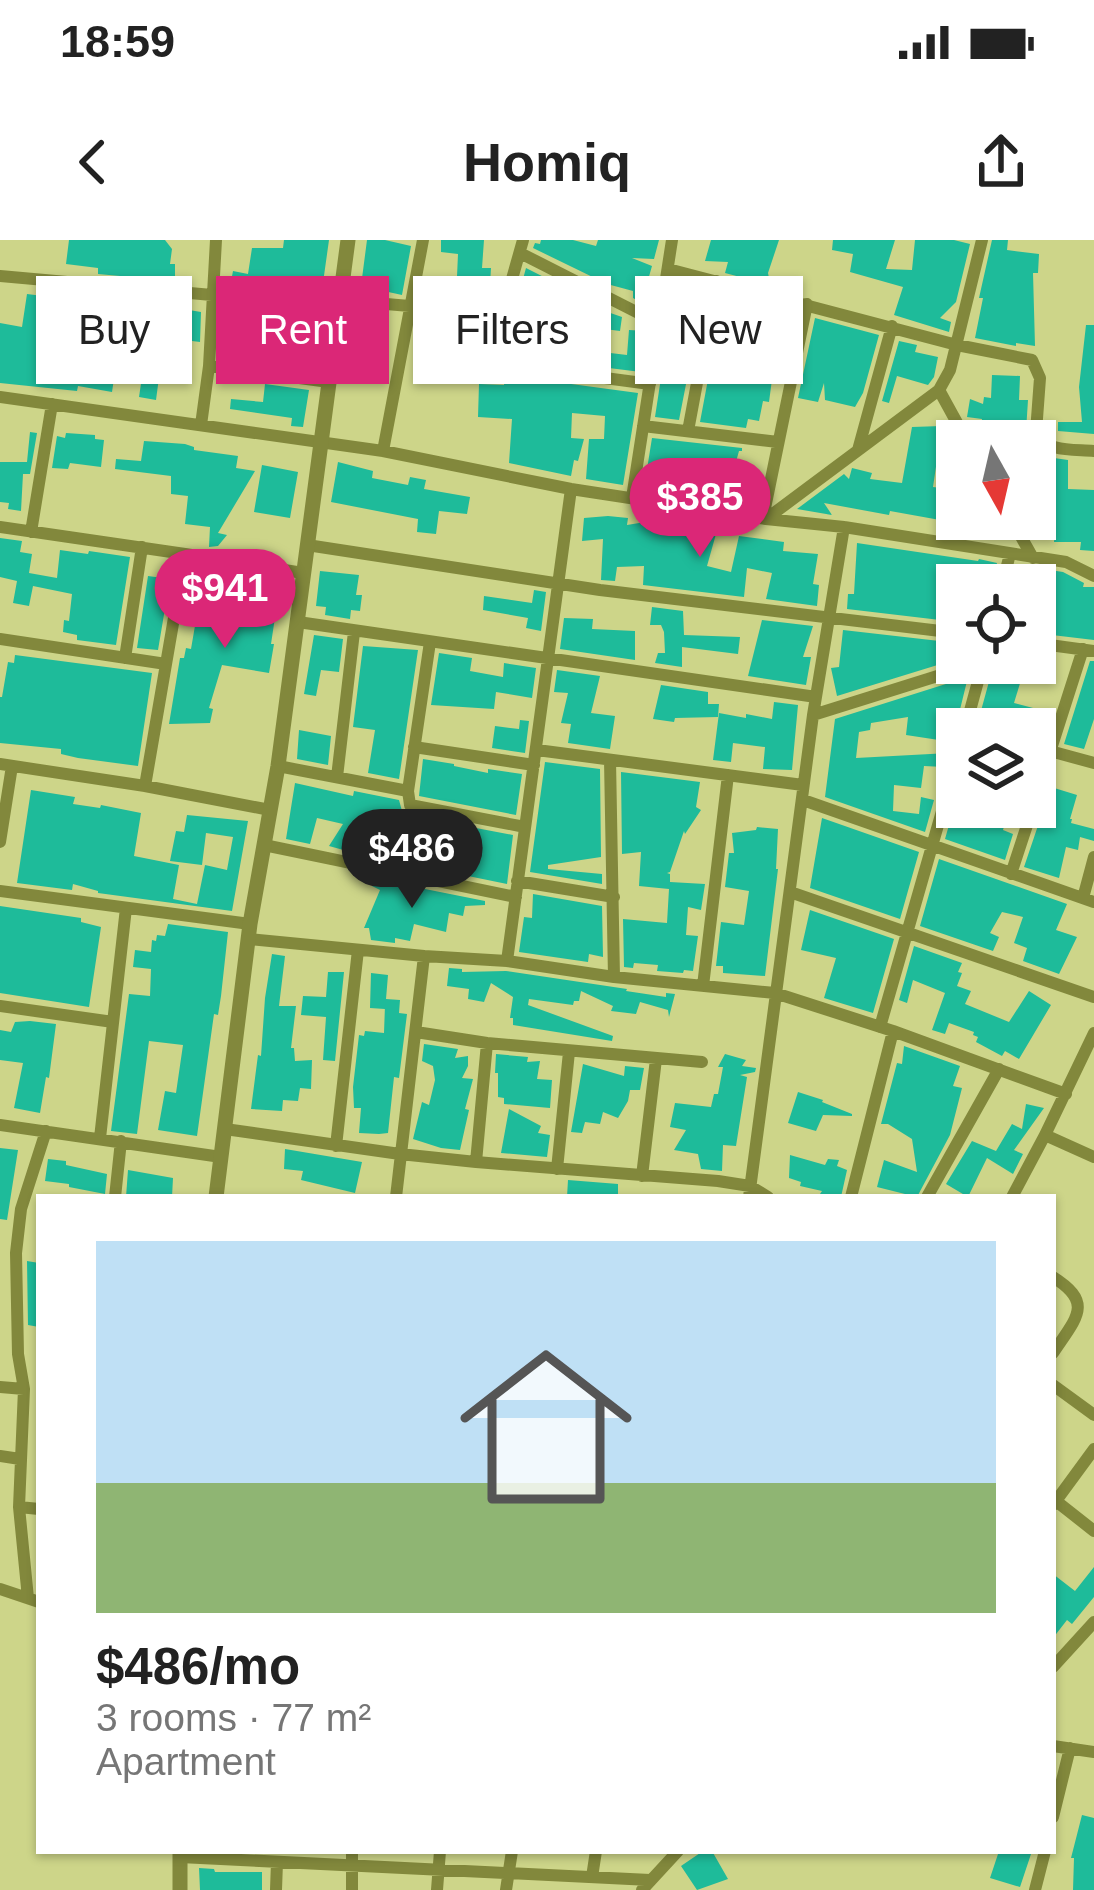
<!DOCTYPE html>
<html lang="en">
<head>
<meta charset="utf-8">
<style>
  :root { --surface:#fff; --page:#f2f2f2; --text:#222; --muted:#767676; --line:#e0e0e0; --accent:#db2777 }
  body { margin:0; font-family:Arial,sans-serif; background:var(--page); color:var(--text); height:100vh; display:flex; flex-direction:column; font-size:45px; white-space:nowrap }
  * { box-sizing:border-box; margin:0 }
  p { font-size:39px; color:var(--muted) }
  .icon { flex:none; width:66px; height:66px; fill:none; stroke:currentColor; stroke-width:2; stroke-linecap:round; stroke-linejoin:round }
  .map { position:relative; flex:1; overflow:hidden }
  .side { position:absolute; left:36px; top:954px; width:1020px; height:660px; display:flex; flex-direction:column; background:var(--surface); border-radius:0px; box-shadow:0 3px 9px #0004 }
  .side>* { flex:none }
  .top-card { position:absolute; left:36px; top:36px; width:1023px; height:108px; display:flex; gap:24px }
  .needle { width:78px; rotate:172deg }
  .tools { position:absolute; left:936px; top:180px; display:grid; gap:24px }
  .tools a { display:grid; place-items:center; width:120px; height:120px; border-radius:0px; background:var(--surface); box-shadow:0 3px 9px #0004; font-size:60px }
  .price { position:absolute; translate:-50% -102px; padding:0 27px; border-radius:42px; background:var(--accent); color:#fff; font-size:39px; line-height:78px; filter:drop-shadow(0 3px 6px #0008) }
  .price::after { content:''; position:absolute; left:50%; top:72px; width:36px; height:27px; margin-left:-18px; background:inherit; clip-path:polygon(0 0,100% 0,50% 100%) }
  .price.selected { background:#222; color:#fff }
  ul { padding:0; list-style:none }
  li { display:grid; align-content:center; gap:24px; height:636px; padding:0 60px }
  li+li { border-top:3px solid var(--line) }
  li span { display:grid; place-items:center; height:372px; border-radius:0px; color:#555 }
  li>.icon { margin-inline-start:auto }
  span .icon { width:216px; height:216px; fill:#fffc; stroke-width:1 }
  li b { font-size:51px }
  .chip { padding:0 42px; border-radius:0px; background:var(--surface); box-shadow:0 3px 9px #0004; font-size:42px; line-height:108px }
  .chip.selected { background:var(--accent); color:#fff }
  .status { display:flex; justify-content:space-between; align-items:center; height:84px; padding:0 60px; background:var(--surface); direction:ltr }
  .status svg { height:33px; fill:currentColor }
  header { display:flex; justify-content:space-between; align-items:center; height:156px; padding:0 60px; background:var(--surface); font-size:54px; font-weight:600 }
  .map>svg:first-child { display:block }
  .building { fill:#1ebb9a }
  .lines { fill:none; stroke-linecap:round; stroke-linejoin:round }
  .minor { stroke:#82883c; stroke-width:12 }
  .tertiary { stroke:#82883c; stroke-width:15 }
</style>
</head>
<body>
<div class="status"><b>18:59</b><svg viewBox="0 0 49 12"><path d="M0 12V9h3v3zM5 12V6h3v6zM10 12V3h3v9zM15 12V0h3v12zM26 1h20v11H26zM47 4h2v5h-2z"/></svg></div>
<header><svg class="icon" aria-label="back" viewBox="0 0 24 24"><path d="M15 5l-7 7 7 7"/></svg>Homiq<svg class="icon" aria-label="share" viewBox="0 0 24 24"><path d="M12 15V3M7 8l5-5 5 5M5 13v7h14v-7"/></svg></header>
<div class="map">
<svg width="1094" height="1650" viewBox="0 0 1094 1650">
  <rect width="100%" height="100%" fill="#cdd589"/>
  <!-- building -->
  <path class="building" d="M69,0H165L172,9L170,24H175V41L98,34V28L66,24Z
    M284,0H329L322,50L320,49L312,91L308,126H312V129L287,126V115L249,110L247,120L221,117L234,47H230L233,31L248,34L252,8H283Z
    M367,0H385L411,6L402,55L361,46Z
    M441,0H484L482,28H491L489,62L456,59L458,14L441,12Z
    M541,0H573L596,6L598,0H659L654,19L632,18L652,26L646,47L654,49L651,68L633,58V51L607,44L533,8L535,3L540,4Z
    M711,0H779L768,33L769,38H773L771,45L725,33L728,22L705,21Z
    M833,0H895L886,29L912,30L915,0H954L970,4L956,62L940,78L951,82L949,92L894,75L903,47L850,32L853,14L832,10Z
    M992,0H1008L1007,10L1039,14L1038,33H1033L1035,106L1016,103V106L975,98L983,58H979Z
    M526,28L597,64L596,68L622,77L620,91L589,87L578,89L570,123L503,113L507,94L552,104L557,81L525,65L530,55L520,50Z
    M676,42L704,49L697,85L682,80L673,60Z
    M27,54L43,56L42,78L59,80L60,71L83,68L84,63L171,71V67L201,72L200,102L184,100L179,132L160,130L156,160L139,157L142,137L115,132L112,152L78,146L77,151L0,143V83L22,87Z
    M724,55L766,66L765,72H786L784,80L793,82L790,96L719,82Z
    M815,78L879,95L863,153L855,167L825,160L824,143L818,162L798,158Z
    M455,80L489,83L482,108L483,121L458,119L459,114H428V83H455Z
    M1086,85H1094V194L1058,191V182H1082L1079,147Z
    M629,90L647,91L641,132L601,127L602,112L627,115Z
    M668,92L696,93L679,180L655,177Z
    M899,101L917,105L915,112L938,117L934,137L928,145L897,136L889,163L882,161Z
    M715,102L786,116L782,132H773L769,162L763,161L759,181L748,179L746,188L700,182Z
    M505,135L638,153L623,245L586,239L589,199H604L605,176L572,173L571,198L584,199L578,221L574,220L571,236L509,223L512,179L478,177L479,144L504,145Z
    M992,135L1020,136L1019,160H1028L1026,191L1030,201H986L987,190H981L982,179L967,177L970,159L983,164L984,157L991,158Z
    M265,144L309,150L303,187L291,186L292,178L230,169L231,159L263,162Z
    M942,186L933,247L957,250V279H1001L1006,292L939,286L940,280L890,271L889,275L824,263L832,275L797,269L844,234L849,239L852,228L872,233L870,239L902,243L912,187Z
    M30,192L37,193L30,234H23L21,271L8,269L9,263L0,262V222H27Z
    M66,193L95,195V199L104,200L101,227L70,223L68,229L52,228L57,196L65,198Z
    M652,198L742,208V211H739L725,261L690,257L691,253L644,248Z
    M144,201L185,204L194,207V210L238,216L236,228L255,231L218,293L227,295L218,306L209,307L210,287L185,284L188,256L171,254V236L115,229L116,219L141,221Z
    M1054,218L1068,220V249L1094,250V311L1080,310L1081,302H1054L1055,291L1034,289L1037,249L1035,220Z
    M338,222L373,231L372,238L408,245L410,237L426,240L424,249L470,257L467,274L439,271L436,294L417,292L418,279L331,262Z
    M262,225L298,232L290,278L254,272Z
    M608,276L628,278L627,285L651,281L650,285L673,284V287L696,290L697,287L716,294L707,326L731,332L739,296L784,302L783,311L818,314L813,344L819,345L817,366L766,359L772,333L747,328L744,357L643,345L644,326L617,327L615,341L601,340L603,299L582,301L584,278Z
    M0,298L22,301L20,312L32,314L29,333L57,338L60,310L88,314L89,311L130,317L116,405L77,400V395L63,392L64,380L69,381L72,354L33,346L29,366L13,363L17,341L0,337Z
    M857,303L978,321L979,319L997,323L992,345H957V382L847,369L848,354H854Z
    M1018,325L1063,332L1084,343L1083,347H1094V400L1035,393V345H1013Z
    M320,331L359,335L356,355H362L360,371L351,370L350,379L325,375L326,367L316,366Z
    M148,336L170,339L158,410L137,408Z
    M250,339L280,344L271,404H274L269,433L222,425L209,468L213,469L210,483L169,484L180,418H184L186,408L191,409L197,374L221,376L223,362L244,366Z
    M534,350L546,352L541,391L526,388L528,378L483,370L484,356L532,363Z
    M652,367L683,371L684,395L740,397L738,414L682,407V427L655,423L658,413H665L664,392L661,385H650Z
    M564,378L593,379L592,389L635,391V420L560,409Z
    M762,380L813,386L803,417H811L806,445L748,436Z
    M843,390L957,403V419L837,456L831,428L839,427Z
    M314,395L343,399L339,432L321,430L316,456L304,454Z
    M363,406L418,410L399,539L368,533L375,490L353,487Z
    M439,413L472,418L470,431L503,437L504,423L536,428L532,458L496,452L494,469L431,465Z
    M15,415L152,433L138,526L78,518L61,514V509L0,503V457H2L8,422L14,423Z
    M1090,421H1094V479L1084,509L1064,504Z
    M993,427L1024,430L1014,463L1052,473L1042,502L1035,500V489H976Z
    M557,430L600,436L591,473L615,476L610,509L568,503L571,484L561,483L568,453L554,452Z
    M968,437L952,502L906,495L908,477L871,483L870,490L859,492L856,518L949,513L944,527L924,526L921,548L894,545L893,571L919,574L921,557L934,560L925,592L825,557L835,479Z
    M661,445L708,452V464H719L718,477L675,478L674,482L653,479Z
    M774,462L798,465L792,530L763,529L765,507L733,503L731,522L713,520L719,473L746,478V474L772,479Z
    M520,480L529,481L525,513L492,508L495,486L519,489Z
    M299,490L331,496L328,525L297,519Z
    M423,519L454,524V526L488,533V529L522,534L516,575L419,556Z
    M545,522L600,529L601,617L548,625V629L602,634V644L530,632Z
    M621,532L700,542L696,567L701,570L685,594L684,591L670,632L667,633L670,634V642L705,644L701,670L688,667L686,695L698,696L693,731L684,730L683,733L657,731L658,725L634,723L633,728L624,727L623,679L667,683L669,649L639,646L641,612L622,614Z
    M295,543L353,556L354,551L399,560L402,571L408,575L513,595L507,644L356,613L359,592L354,591L347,611L329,606L343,584L317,578L310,604L286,599Z
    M1051,547L1077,555L1070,579H1072L1071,583L1094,589V601L1080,597L1078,610L1066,607L1059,638L1024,627Z
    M31,550L75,557L73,564L100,568L101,565L141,573L134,616L179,625L173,659L197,664L205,625L227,630L233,597L206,593L202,625L170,621L176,591L184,592L187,575L248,581L232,671L98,653V651L73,644L72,650L17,643Z
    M955,564L957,567H1010L1003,590L1013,594L1005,620L945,599Z
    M822,578L919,612L900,679L810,648Z
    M757,587L778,589L776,629H778L765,736L723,733V726H716L721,682L744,685L749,651L725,647L729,613H734L732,593L756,590Z
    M939,619L1067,664L1056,690L1077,697L1059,734L1023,721L1027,708L1014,703L1023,677L1002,672L990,693L999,697L993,711L920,686Z
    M375,639L485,661V665L465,666L463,676L449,673L446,692L414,684L410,701L395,698V703L371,700L369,688H364L380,650L372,646Z
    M533,654L602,666L603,717L589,714L588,722L519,712L524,677L532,678Z
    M0,666L81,678V682L101,687L89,767L0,753Z
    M810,670L894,699L873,773L824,758L836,718L801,710Z
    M168,684L228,692L221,756L218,775L214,774L197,896L158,890L165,851L176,853L183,805L149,801L137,894L111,891L129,754L150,756L151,729L133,727L135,710L151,712L152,700L156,701L157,695L165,696Z
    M914,706L962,723L958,732L962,733L957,746L971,751L965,764L1009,782L1029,751L1051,765L1019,819L1005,811L1002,816L976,802L978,797L973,795L974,792L949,783L945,794L932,790L945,753L913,740L907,763L899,760Z
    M272,714L285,716L279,766H296L291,808H294L295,821L312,820L311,849L300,848L298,861L283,860L282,871L251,869L258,815L261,816L265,758Z
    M449,728L462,729V732L506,731L627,749L626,751L666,757V753L675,754L669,777L668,770L640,762L636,774L611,771L613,766L581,751L579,761H574L573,765L529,759L528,765L613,796L612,801L513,785V778H510L513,757L491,743L484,762L468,759L469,749L447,746Z
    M328,732H344L335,821L323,820L326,777L301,775L303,756L326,757Z
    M371,733L388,735L386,759L400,760L399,773L407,774L399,838L394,837L388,893L379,894L359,893L361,868H354L353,847L359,795L364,796L365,791L384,793L385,765V769L370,768Z
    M30,781L56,784L49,838L46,837L40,873L14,868L23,823L0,820V790L11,792L15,782Z
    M424,804L458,809L455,818L468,816V826L462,838L473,839L465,869L469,870L460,910L441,908L413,899L422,862L429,865L435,840L433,826L422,821Z
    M904,806L960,826L953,846L962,848L950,895L917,957L877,947L884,920L917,932L912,899L888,884H881L897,823L902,824Z
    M496,814L528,817L527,822L540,821L537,839L552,840L550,868L504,864V858L498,857V833H495Z
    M725,814L746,820L742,826L756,828L755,832L740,835L747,837L736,906L723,905L722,931L701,929L698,914L674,910L686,890L670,887L675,863L711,867L714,854H718L723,827H718Z
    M583,824L624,836L625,826L644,828L640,850H630L628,861L618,878L603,872L600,884L585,882L582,893L571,892Z
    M798,852L823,860L822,862L852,874V876L823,875L816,891L788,883Z
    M1026,864L1044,868L1014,910L1023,914L1013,934L987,918L968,957L946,944L972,901L996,911L1012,884L1022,889Z
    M509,869L541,886L538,893L550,895L547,917L501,913Z
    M0,908L18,910L7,980L0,979Z
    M285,909L362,922L355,953L301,940L303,931L284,929Z
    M790,915L825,925L828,919L839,920L837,926L847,930L841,957H818L822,951L800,946L801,942L789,938Z
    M48,919L66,921V925L107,934L105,954L69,947V944L45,941Z
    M128,930L173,938L172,957H126Z
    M568,940L618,944V957H567Z
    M27,1021L39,1023V1087L28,1085Z
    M1094,1327V1357L1072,1384L1067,1380L1053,1398V1334L1075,1351Z
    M1082,1575L1094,1578V1650H1073L1074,1618H1071Z
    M703,1611H712L728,1639L697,1650L681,1626Z
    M999,1611H1032L1020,1647L990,1638Z
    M199,1628L214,1629L215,1632H262V1650H200Z"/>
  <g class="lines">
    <!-- minor -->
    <path class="minor" d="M523,0L492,110L494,121L507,125L650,144
      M520,13L660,84
      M668,29L957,105L1032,120L1040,138L1036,192C1047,213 1073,209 1094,211
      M0,36L212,55
      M340,60L502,74
      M707,90L798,108
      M209,126L329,142
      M939,150L967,201
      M0,157L383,211L571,249L766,279L844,287L1066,322L1094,336
      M201,185L209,126L216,0
      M643,186L778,202
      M688,191L716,41
      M858,210L892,86
      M383,211L423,0
      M632,258L672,0
      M763,278L807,64
      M766,279L939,150L950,130L982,0
      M1011,279L1033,318
      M0,287L185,314
      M31,292L52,164
      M307,305L600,350L957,393
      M1002,345L1010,314
      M298,382L816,457
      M0,399L166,424
      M430,402L408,551L410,565L525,587
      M1035,403L1094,411
      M125,418L142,307
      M813,475L979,423
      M965,489L983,423
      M414,507L534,525
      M537,510L803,545
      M1050,511L1094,523
      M610,520L614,737
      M0,524L145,546L270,570
      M278,526L408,551
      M337,537L354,392
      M145,546L185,314L303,333
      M1035,559L1083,409
      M803,560L1094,662
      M0,602L12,526
      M264,605L516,657
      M1011,634L1033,567
      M517,641L614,657
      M0,651L250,684
      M790,652L1094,757
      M1083,658L1094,617
      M248,699L424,716L507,721L614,737L775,753L893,791L1066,854
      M507,721L571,249
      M703,746L728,535
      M0,766L113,782
      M880,787L957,519
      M416,792L487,803L702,822
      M0,885L221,917
      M225,889L400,914L476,922L487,803
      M1045,895L1094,917
      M100,898L126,668
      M336,906L358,710
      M476,922L718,941L750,946L768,957
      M557,929L569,812
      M642,936L656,819
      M115,957L121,901
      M396,957L424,716
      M749,957L813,475L844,287
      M851,957L893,791
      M927,957L999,829
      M1012,957L1045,895L1094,793
      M1053,1037C1094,1063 1077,1077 1053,1113
      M1053,1145L1094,1175
      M0,1147L24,1149
      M0,1216L20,1219
      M1056,1261L1094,1291
      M1053,1265L1094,1209
      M19,1267L28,1358
      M39,1269L19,1267L24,1149L18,1114L16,1013L21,969L46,891
      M0,1349L39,1362
      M1053,1427L1094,1382
      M1053,1506L1094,1512
      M1053,1577L1070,1508
      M180,1617L650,1640
      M592,1637L596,1611
      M276,1650L277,1622
      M352,1650V1611
      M437,1650L440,1611
      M506,1650L512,1611
      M642,1650L678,1611
      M1035,1650L1045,1611"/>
    <!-- tertiary -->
    <path class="tertiary" d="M216,957L250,684L278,526L348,0
      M180,1611V1650"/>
  </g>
</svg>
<div class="tools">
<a><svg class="needle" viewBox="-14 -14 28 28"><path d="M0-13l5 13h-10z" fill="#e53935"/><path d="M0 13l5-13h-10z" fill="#767676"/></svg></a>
<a><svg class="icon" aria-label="locate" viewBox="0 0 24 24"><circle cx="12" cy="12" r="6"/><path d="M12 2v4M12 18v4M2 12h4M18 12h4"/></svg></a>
<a><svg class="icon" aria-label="layers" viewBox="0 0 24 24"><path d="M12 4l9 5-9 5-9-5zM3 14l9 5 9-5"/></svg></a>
</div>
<b class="price" style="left:700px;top:320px">$385</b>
<b class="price" style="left:225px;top:411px">$941</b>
<b class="price selected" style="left:412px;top:671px">$486</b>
<div class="top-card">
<a class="chip">Buy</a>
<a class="chip selected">Rent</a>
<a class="chip">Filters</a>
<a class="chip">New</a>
</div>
<section class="side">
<ul>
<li><span style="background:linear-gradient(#bfe0f5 65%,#8fb573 0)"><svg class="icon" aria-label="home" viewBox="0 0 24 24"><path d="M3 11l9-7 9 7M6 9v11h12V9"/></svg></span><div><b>$486/mo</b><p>3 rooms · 77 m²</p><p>Apartment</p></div></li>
</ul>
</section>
</div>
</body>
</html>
